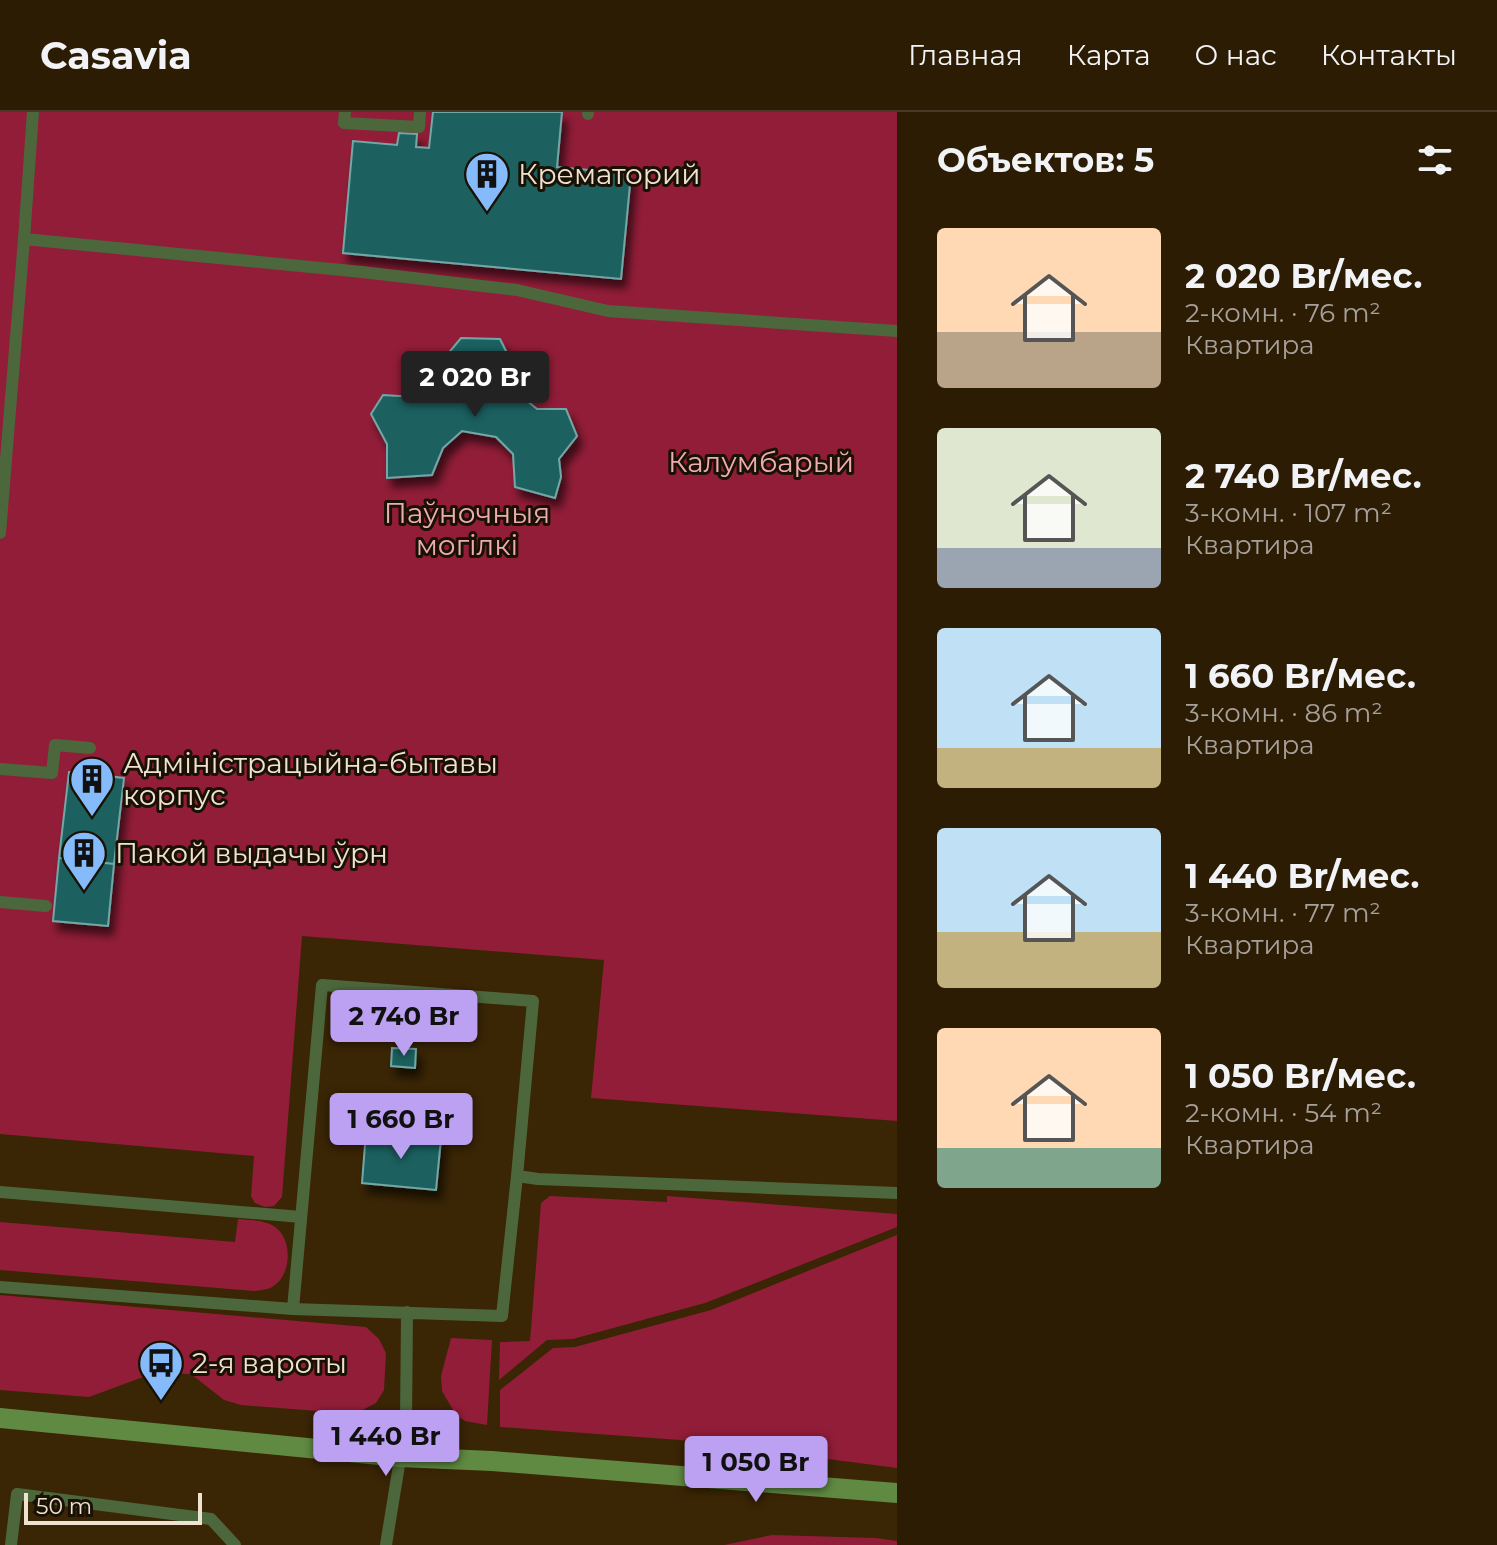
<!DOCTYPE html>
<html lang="ru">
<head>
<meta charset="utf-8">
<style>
  :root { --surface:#2c1c04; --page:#382913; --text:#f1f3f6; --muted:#a6a19a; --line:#483a26; --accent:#bca0f2 }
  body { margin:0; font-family:Montserrat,sans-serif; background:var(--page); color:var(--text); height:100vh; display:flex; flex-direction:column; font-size:30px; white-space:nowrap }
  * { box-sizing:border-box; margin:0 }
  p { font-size:26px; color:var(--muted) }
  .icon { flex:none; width:44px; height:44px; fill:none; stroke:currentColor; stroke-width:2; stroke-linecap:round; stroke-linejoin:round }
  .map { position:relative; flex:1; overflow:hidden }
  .sheet { display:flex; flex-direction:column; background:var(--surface); width:600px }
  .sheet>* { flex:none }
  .scale { position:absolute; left:24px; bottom:20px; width:178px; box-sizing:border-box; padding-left:8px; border:4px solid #f0e2d1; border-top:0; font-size:22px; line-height:28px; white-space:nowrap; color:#f0e2d1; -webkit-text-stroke:6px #1a1105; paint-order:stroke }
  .price { position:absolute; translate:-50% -68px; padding:0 18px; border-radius:8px; background:var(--accent); color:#111; font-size:26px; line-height:52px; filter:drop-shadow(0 2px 4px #0008) }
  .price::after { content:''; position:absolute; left:50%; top:48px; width:24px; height:18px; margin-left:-12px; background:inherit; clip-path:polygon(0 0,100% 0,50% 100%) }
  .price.current { background:#222; color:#fff }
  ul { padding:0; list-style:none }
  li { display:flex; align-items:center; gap:24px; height:200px; padding:0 40px }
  li span { display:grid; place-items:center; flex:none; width:224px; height:160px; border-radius:8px; color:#555 }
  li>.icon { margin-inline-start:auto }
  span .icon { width:96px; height:96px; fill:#fffc; stroke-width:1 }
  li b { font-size:34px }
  h2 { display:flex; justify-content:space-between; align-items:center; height:96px; padding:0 40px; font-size:34px }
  header { display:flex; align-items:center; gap:48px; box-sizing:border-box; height:112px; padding:0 40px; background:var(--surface); border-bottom:2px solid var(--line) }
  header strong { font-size:38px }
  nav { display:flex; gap:44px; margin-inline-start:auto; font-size:28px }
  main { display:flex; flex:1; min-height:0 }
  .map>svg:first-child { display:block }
  .green { fill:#921d38 }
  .building { fill:#1e6160; stroke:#73a7a6; stroke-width:2; filter:url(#shadow) }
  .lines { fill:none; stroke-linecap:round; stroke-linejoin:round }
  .lane { stroke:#4d673c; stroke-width:12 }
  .secondary { stroke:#608942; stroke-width:20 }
  .labels { text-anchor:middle; stroke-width:6; stroke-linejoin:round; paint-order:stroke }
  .poi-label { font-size:28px; fill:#f0e2d1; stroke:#1a1105; text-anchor:start }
  .park-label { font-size:28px; fill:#edacb1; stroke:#1a1105 }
</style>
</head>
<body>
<header>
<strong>Casavia</strong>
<nav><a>Главная</a><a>Карта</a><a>О нас</a><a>Контакты</a></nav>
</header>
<main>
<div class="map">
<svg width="897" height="1433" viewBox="0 0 897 1433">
  <defs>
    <filter id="shadow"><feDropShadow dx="5" dy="9" stdDeviation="4" flood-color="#0009"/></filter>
  </defs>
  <rect width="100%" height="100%" fill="#3a2505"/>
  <!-- green -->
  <path class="green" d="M0,0H897V1009L591,986L604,848L302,824L282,1085L274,1094L265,1095L255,1091L251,1084L254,1044L0,1022Z
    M550,1084L667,1090V1084L897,1102V1115L705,1191L573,1227L547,1228L499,1268L500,1230L530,1229L541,1091Z
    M238,1107C249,1108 265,1108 275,1115C293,1127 292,1164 272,1175C268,1178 260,1178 254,1179L0,1158V1110L235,1130Z
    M897,1123V1356L680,1328L500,1315V1278L553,1236L575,1235L711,1198Z
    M0,1183L366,1215L379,1227L386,1241L384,1278L376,1291L355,1302L241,1293L224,1288L191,1262L154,1261L89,1285L0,1278Z
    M451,1226L492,1228L487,1313L465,1309L456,1303L442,1279L441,1264Z
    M772,1423L876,1426L897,1429V1433H724Z"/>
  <!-- building -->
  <path class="building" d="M433,0H562L557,55L631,62L621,167L343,141L353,29L397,33L399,21L417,22L416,35L429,36Z
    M461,226L500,227L517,261L510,275L537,297H566L577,324L559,347L561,365L555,386L515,375L513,342L496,325L462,319L443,336L432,363L387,366V332L371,302L383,283L416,285L442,269L436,256Z
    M69,660L124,666L114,752L59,746Z
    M59,746L114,752L108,814L53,809Z
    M392,936L416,937L415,956L391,954Z
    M366,1020L441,1027L436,1078L362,1071Z"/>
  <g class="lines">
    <!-- lane -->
    <path class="lane" d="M345,0L344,11L419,15L420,0
      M588,2V0
      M24,127L33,0
      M0,421L24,127L362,160L517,178L608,199L897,219
      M0,657L52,661L55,633L90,636
      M0,790L46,794
      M517,1064L538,1067L897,1081
      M0,1080L301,1105
      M0,1175L293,1197L502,1204L517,1064L533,889L322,873L293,1197
      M11,1433L17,1382L211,1407L235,1433
      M386,1433L406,1310L407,1200"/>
    <!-- secondary -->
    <path class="secondary" d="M0,1306L400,1345L492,1349L897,1381"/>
  </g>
  <!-- icons -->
  <defs>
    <g id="building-pin" transform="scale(2.3)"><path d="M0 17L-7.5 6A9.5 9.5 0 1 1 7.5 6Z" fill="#86bbfb" stroke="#1a1105"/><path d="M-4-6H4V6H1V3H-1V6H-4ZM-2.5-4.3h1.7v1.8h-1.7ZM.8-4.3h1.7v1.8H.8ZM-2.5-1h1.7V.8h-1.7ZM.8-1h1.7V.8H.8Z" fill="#111"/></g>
    <g id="bus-pin" transform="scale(2.3)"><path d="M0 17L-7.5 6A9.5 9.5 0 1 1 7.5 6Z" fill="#86bbfb" stroke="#1a1105"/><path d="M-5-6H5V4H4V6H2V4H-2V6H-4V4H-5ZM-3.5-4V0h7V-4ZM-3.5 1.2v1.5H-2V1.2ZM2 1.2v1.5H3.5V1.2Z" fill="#111"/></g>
  </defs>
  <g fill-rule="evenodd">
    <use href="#building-pin" x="487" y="62"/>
    <use href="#building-pin" x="92" y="667"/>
    <use href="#building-pin" x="84" y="741"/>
    <use href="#bus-pin" x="161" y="1251"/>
  </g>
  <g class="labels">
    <!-- poi labels -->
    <g class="poi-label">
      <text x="518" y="72">Крематорий</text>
      <text x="123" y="661">Адміністрацыйна-бытавы<tspan x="123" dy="32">корпус</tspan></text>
      <text x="115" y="751">Пакой выдачы ўрн</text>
      <text x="192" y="1261">2-я вароты</text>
    </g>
    <!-- park labels -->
    <g class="park-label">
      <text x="761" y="360">Калумбарый</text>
      <text x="467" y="411">Паўночныя<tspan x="467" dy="32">могілкі</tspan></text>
    </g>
  </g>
</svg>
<div class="scale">50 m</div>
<b class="price current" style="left:475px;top:307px">2 020 Br</b>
<b class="price" style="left:404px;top:946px">2 740 Br</b>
<b class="price" style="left:401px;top:1049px">1 660 Br</b>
<b class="price" style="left:386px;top:1366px">1 440 Br</b>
<b class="price" style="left:756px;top:1392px">1 050 Br</b>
</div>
<section class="sheet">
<h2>Объектов: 5<svg class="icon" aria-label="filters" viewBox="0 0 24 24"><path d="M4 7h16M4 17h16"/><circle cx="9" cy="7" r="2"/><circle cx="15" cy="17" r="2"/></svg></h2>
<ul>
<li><span style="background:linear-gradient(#ffd9b3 65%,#b9a48a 0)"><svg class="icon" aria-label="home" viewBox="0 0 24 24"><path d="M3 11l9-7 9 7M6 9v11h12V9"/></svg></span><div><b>2 020 Br/мес.</b><p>2-комн. · 76 m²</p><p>Квартира</p></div></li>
<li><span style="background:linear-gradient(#dfe7d0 75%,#9aa5b1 0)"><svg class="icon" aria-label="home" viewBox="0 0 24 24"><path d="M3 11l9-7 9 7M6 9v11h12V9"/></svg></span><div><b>2 740 Br/мес.</b><p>3-комн. · 107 m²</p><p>Квартира</p></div></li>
<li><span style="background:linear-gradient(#bfe0f5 75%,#c2b280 0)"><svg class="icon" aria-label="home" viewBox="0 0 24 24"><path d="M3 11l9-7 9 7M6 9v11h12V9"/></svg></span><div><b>1 660 Br/мес.</b><p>3-комн. · 86 m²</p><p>Квартира</p></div></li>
<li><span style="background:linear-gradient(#bfe0f5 65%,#c2b280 0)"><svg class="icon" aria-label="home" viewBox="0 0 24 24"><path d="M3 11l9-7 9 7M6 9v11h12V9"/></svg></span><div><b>1 440 Br/мес.</b><p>3-комн. · 77 m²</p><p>Квартира</p></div></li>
<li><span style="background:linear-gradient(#ffd9b3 75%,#7fa58c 0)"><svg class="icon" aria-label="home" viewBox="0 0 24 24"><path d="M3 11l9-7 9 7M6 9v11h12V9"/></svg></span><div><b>1 050 Br/мес.</b><p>2-комн. · 54 m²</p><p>Квартира</p></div></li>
</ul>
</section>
</main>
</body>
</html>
